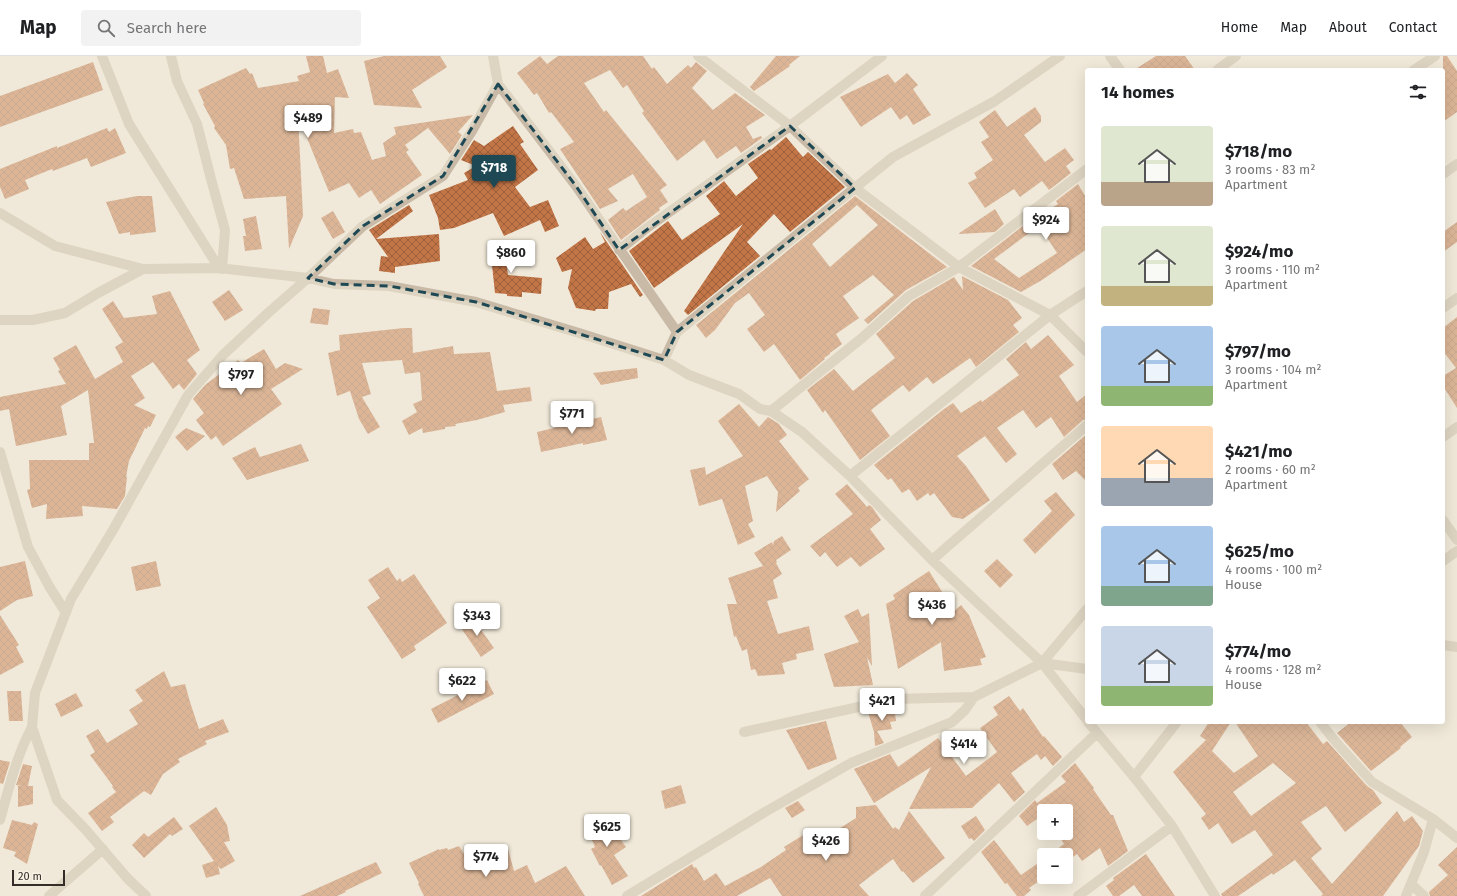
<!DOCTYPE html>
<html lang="en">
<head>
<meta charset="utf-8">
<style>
  :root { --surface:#fff; --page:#f2f2f2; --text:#202124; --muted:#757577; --line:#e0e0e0; --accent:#1e4954 }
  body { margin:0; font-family:"Fira Sans",sans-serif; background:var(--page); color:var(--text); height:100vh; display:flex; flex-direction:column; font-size:15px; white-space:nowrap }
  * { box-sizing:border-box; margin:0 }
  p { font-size:13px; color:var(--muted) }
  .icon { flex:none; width:22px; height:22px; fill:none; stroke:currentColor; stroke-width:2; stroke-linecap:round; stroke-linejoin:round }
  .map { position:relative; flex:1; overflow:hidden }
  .details { position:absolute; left:1085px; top:12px; width:360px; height:656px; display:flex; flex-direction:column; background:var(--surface); border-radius:4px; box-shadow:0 4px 16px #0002 }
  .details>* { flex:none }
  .controls { position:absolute; left:1037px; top:748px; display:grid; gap:8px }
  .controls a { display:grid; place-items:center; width:36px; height:36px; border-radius:4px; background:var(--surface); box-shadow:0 4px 16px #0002; font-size:20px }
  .scale { position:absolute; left:12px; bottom:10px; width:53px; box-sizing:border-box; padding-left:4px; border:2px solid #342d27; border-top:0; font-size:11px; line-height:14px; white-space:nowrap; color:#342d27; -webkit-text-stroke:3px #f8f2e5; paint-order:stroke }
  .price { position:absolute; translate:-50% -34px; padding:0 9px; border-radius:4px; background:#fff; color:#222; font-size:13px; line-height:26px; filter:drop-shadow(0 1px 2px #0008) }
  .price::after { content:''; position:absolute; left:50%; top:24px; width:12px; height:9px; margin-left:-6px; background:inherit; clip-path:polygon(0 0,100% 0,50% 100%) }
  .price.on { background:var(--accent); color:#fff }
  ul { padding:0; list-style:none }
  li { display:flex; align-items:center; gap:12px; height:100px; padding:0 16px }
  li span { display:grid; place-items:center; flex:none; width:112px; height:80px; border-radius:4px; color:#555 }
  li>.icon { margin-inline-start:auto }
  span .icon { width:48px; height:48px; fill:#fffc; stroke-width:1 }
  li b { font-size:17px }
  h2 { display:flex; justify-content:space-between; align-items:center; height:48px; padding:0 16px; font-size:17px }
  header { display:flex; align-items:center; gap:24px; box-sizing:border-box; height:56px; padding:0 20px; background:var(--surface); border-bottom:1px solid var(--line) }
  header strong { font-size:19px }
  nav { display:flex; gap:22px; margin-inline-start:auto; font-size:14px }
  .search { width:280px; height:36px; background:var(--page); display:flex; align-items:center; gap:10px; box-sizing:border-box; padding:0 14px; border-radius:4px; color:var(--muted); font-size:15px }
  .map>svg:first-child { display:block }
  .building { fill:url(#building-cross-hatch); fill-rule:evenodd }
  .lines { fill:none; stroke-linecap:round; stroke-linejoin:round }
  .minor { stroke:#c8baa6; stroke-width:10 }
  .marked { fill:none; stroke:#1e4954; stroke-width:3; stroke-dasharray:8 5; stroke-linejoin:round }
</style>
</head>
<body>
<header>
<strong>Map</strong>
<div class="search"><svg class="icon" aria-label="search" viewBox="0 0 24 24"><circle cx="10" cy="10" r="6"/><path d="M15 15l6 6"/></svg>Search here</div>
<nav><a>Home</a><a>Map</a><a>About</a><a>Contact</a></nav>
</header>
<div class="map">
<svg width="1457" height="840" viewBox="0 0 1457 840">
  <defs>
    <pattern id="building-cross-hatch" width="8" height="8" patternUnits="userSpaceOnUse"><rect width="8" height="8" fill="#c27546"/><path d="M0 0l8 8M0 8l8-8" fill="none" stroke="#9e603a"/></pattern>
  </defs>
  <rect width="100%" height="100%" fill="#f0e9d9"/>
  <!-- building -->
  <path class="building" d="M306,0H323L327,17L338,13L349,42L335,41L334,77L353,73L354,77L361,76L372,104L386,100L383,87L396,78L394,71L473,59L458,76L462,79L450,98L428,72L405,89L409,94L406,96L422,119L380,148L371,134L359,142L349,127L329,136L298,60L303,160L289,193L286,140L244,143L234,112L230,113L226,89L214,72L215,70L203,48L204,47L198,34L246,12L250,18L252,17L258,32L299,25L297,20L310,16Z
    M384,0H440L447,11L412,34L422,52L374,49L364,5Z
    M540,0L547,8L558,0H643L652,13L654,11L667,28L688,9L691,12L696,6L707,15L692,32L713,54L735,37L765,59L746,71L753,83L761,80L762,82L741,97L736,90L717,103L704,84L677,105L642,57L644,55L627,29L623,32L610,14L584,27L604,56L606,54L667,129L660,134L668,146L659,152L660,154L621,184L608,164L623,152L626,155L647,141L633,118L608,133L618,145L600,153L560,93L574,86L551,56L549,57L537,37L534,39L517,17Z
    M776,0H800L789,9L790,10L754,35L750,31Z
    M1156,0H1185L1195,14H1134Z
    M1443,0H1447L1457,15V56L1443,66Z
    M93,6L103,34L0,71V40Z
    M907,17L918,29L913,33L931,59L913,69L907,59L900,64L891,51L861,71L840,41L888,18L895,27Z
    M1035,51L1041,60V66L1024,79L1045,106L1065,92L1074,104L1066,110L1071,117L1049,134L1042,125L1020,141L1014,133L985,152L968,127L977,122L974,117L993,104L981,86L989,81L979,66L995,54L1007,71Z
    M513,70L524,86L520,88L538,114L515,131L530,151L548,144L559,170L545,176L540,164L504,180L493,157L454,172L440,174L438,162L429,139L468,124L464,117L476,110L461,104L474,84L484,90Z
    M107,72L109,76L115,72L126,97L91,111L87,102L53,115L52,113L25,124L29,133L5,143L0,131V113L57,90V92Z
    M786,81L803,101L808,96L845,131L790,176L774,158L747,186L760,200L688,259L684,255L743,168L654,232L629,195L668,165L682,184L720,158L706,140L724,125L736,140L758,122L748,108L770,93L771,94Z
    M1078,128L1087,143V193L1042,224L1021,236L971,210L1032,163L1037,171L994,203L1019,222L1057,197L1035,163L1058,148L1056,145Z
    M137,140H152L156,176L130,179V176L119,178L106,146Z
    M855,140L947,211L906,234L868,268L864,264L894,239L873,219L843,240L859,262L836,278L842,288L830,297V298L824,302L825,303L800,324L774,288L764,296L747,273L765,259L749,237L735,247L715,274L706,282L696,269ZM857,149L878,169L830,211L812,188Z
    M409,149L413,155L376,183L439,178L440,205L395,211V217L379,215L381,200L388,201L369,174Z
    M995,153L1004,168L995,176L958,178Z
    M333,155L345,176L333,183L321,162Z
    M256,160L262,193L245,195L243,180H246L243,163Z
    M1457,166V186L1443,196V176Z
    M600,176L643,239L640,241L631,228L609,236L608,253H596L595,255L576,252L568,232L572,213L562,216L556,202L585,181L593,193L605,186Z
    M525,185L505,199L508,219L542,222L541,238L522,236V241L507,240V238L495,237L490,190Z
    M962,220L1008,244L1022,262L1013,269L1019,276L976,311L970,302L933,328L927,321L909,336L903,329L871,354L890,380L860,404L825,354L823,357L807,334L834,313L853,335L895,302L876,278L913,245L954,221L963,234Z
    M229,234L243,254L225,265L212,246Z
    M170,235L200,294L187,304L197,318L184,334L179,328L173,333L153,306L131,320L145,342L134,349L156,359L150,371L148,370L147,373L145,372L129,405L126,421L127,420L125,440L117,453L82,450L83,460L46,463L47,448L32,452L27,434L30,433L29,404H89V387H94L88,334L61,350L67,379L16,390L9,353L0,355V341L66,328L58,315L60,314L53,302L76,289L95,323L123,306L115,291L123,286L102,253L113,245L124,262L157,258L152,240Z
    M313,252L330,254L328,269L310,267Z
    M1457,261V352L1443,330V320L1456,312L1443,295V272Z
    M404,272H412L413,297L453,290L454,298L490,296L497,335L530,331L532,345L503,349L505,356L477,364L455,368L456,370L445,371V373L423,377L422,372L409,379L402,365L417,356L413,348L422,344L420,316L405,318L402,304L362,307L371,338L362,341L380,371L368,378L359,363L350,335L337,340L328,297L340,294L339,279Z
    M1048,279L1074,309L1059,320L1077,346L1087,338V363L1083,364L1064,381L1051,361L1036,372L1023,354L997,372L1017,398L1006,407L985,380L957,400L966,410L990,444L963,463L952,461L934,437L930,440L928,437L917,445L909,433L902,437L891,422L888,424L874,409L944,353L953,347L961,357L981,344L982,346L1019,319L1006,303L1026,286L1031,293Z
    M264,293L276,313L285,307L303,313L271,333L282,348L223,390L216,380L211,384L196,364L204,357L193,343L205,329L238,304L241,307Z
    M637,312L638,322L601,329L593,317Z
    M739,348L759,371L768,361L779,368L787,379L779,385L809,423L798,432L800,435L776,456L778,436L767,420L745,430L753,465L748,468L755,481L738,489L722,443L699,450L690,414L705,411L706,419L743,400L718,365Z
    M601,361L607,384L583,389V387L541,396L537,376Z
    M186,372L205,380L187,395L175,381Z
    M1087,378V426L1076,415L1063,424L1052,408Z
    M301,388L309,405L247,424L232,402L255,391L260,401Z
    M847,428L867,451L869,449L872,451L881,464L870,473L885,493L860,511L851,501L837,511L825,496L820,501L810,490L853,458L835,438Z
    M1056,436L1075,459L1035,498L1023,484L1052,455L1044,445Z
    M782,480L791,494L776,504L777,506L776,507L782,518L773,524L778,542L767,545L778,578L809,570L814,594L796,598L797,603L782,607L785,618L758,620L755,613L751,614L747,593L742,595L736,580L734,581L727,548H737L728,522L763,510L754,497L772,486L773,489L774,485Z
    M997,503L1013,519L1000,532L984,515Z
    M25,505L33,540L17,544L0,555V511Z
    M156,505L161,530L136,535L131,511Z
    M388,511L397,525L400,522L402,526L414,518L447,567L414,590L416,594L402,603L367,551L380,542L368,524Z
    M929,515L954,555L961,549L969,559L986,601L980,603L982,609L944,615L941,586L898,613L886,548L895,543L893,539Z
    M858,553L862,561L869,557L872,610L867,601L873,629L834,631L824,598L859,586L844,560Z
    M0,559L19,589L16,591L24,606L0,619Z
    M472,561L494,592L481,601L459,569Z
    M164,615L171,631L185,628L190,646L199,673L223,663L229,676L205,685L207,688L178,703L180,706L163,718L151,739L144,735L110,761L114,766L102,775L88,757L116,736L112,731L113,730L90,699L95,696L86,680L98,673L107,687L138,668L129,654L143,645L135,634Z
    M487,624L494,638L438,667L431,653Z
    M7,635H21L23,665H9Z
    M76,637L83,650L61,661L55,648Z
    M1009,640L1020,655L1023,652L1043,681L1044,680L1062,701L1053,710L1045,700L1041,704L1037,698L1011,717L1025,736L1014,746L999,727L972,752L909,753L931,711L874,747L854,713L890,698L898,711L938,682L966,720L997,696L980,672L998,659L993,651Z
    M894,650L896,665L890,666L892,673L877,675L884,687L875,690L874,676L868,656Z
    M826,665L837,703L808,714L786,674Z
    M1209,666H1231L1212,695L1234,717L1258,700L1235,666H1306L1323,688L1327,685L1367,730L1373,734L1382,747L1345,776L1326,750L1301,766L1322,793L1311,802L1332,828L1397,755L1404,766L1412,760L1423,775L1419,790L1383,840H1321L1323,838L1295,804L1273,819L1272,817L1238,840H1222L1221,838L1273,799L1255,774L1232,788L1218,767L1209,774L1201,762L1206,758L1173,716L1206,684L1200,680ZM1273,707L1296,727L1251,760L1233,736Z
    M1351,666H1400L1412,681L1400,691L1401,692L1371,715L1337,677Z
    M0,704L10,706L3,728L0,727Z
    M1075,707L1094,732L1093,733L1111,759H1113L1128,795L1108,810L1100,792L1082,805L1077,798L1066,806V799H1049L1064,788L1057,777H1066V755H1044V758L1027,770L1019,760L1035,744L1037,747L1066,726L1061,720Z
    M23,708L32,710L28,730H33V748L18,751V730H22L16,729Z
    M681,729L686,747L665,753L661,735Z
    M798,745L805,754L792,762L785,752Z
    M876,749L893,773L895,771L899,774L909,755L945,802L913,827L903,815L902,816L893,803L859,829L869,840H782L770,822L737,840H641L692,808L694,812L696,811L704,825L716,817L725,830L761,811L786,794L784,791L808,776L815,788L856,762V751Z
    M216,751L227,769L230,785L224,786L235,805L221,813L218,810L220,818L206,822L202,809L214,805L189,770Z
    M604,760L626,791L614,799L628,820L612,829L601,809L600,810L591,793L595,791L585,768Z
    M976,760L985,774L974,785L971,782L969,783L961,770Z
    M174,761L183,773L172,780L170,778L144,802L132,789L144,777L148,781Z
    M12,764L32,769L34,766L38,768L27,808L14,800L16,796L3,792Z
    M994,784L1021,819L1044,803V821H1045L1029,832L1031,834L1024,840H1017L1007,827L1005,828L981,796Z
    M459,790L474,814L508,793L514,815L527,809L535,827L566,810L585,840H424L418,828L419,827L409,807L439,793V794L447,792L448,794Z
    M1457,791V840H1430L1429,836L1448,819L1438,809Z
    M1146,798L1175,840H1142L1134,829L1119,840H1113L1106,830L1114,824L1113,822Z
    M376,806L382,817L345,835L346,836L337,840H300Z"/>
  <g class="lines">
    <!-- minor -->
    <path class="minor" d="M102,0L129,68L219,212
      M171,0L177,25L197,68L211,123L225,174L222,213
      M493,0L498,28
      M698,0L790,70L855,132L959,211L1050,259L1087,296
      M1110,0L1120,14
      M1217,14L1236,0
      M1414,14L1435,0
      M1443,118L1457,108
      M0,157L55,190L143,213
      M619,194L644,174L790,70L882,0
      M1443,252L1457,242
      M0,264H33L65,257L98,237L143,213L219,212L308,222L334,228L389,230L476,246L579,277L664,304L689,319L739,338L760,353L771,355L802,376L850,420L932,504L1042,607L1087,664
      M664,304L677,276L893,101L995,45L1060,0
      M771,355L862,282L909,240L959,211L1087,113
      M1443,381L1457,371
      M0,396L28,491L49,530L66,557
      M850,420L1050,259L1087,235
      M1443,464L1457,484
      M932,504L1087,369
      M1443,505L1457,495
      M1443,589L1457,591
      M1042,607L1087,613
      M1088,666L1134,721L1172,770L1215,840
      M1320,666L1335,685L1372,726L1433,763
      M744,676L895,643L974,641L1042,607L1087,553
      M1134,721L1177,666
      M0,764C9,732 16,701 32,671
      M1412,829L1424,840
      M49,840L103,793
      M146,840L128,823L86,774L57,744L32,671L35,637L71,543L113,474L188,339L223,299L268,257L308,222L363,170L443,120L472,75L498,28L576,130L677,276
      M627,840L765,756L851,707L952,666L965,654L974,641
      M925,840L1097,677
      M1078,840L1172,770
      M1406,840L1424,796L1433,763L1457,782"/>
  </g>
  <!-- marked area -->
  <path d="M0 0H1457V840H0ZM498,28L576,130L619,194L790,70L855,132L677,276L664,304L476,246L389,230L334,228L308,222L363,170L443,120Z" fill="#f0e9d9" fill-opacity=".55" fill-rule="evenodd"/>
  <path class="marked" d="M498,28L576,130L619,194L790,70L855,132L677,276L664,304L476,246L389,230L334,228L308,222L363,170L443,120Z"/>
</svg>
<div class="controls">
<a>+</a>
<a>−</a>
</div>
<div class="scale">20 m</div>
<b class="price" style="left:308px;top:83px">$489</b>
<b class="price on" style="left:494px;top:133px">$718</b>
<b class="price" style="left:1046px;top:185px">$924</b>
<b class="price" style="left:511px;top:218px">$860</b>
<b class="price" style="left:241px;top:340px">$797</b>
<b class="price" style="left:572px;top:379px">$771</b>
<b class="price" style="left:932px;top:570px">$436</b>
<b class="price" style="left:477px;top:581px">$343</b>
<b class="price" style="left:462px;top:646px">$622</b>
<b class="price" style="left:882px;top:666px">$421</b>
<b class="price" style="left:964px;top:709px">$414</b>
<b class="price" style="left:607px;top:792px">$625</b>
<b class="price" style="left:826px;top:806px">$426</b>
<b class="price" style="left:486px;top:822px">$774</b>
<section class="details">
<h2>14 homes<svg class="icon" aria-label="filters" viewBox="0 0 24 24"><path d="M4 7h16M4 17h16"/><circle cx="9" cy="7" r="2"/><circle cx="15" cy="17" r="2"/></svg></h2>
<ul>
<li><span style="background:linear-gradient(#dfe7d0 70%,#b9a48a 0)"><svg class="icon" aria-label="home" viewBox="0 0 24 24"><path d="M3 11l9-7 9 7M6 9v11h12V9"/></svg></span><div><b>$718/mo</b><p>3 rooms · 83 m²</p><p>Apartment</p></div></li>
<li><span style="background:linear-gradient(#dfe7d0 75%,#c2b280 0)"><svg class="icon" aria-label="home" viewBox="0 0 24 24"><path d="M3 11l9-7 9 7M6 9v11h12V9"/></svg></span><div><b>$924/mo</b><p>3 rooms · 110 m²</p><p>Apartment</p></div></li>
<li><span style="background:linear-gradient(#a9c7e8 75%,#8fb573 0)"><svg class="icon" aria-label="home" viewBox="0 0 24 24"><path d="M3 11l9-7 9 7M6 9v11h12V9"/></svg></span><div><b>$797/mo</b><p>3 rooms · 104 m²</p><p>Apartment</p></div></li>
<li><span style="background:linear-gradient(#ffd9b3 65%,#9aa5b1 0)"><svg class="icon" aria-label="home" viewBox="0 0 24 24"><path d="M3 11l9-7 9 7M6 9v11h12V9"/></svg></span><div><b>$421/mo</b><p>2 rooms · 60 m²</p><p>Apartment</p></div></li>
<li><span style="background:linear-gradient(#a9c7e8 75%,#7fa58c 0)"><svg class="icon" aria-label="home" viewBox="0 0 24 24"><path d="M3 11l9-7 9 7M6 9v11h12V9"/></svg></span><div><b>$625/mo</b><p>4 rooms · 100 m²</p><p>House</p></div></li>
<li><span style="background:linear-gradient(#c9d6e8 75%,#8fb573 0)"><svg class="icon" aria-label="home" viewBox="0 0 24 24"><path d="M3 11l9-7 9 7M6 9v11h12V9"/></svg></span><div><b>$774/mo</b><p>4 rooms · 128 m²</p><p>House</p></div></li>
</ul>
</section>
</div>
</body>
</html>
